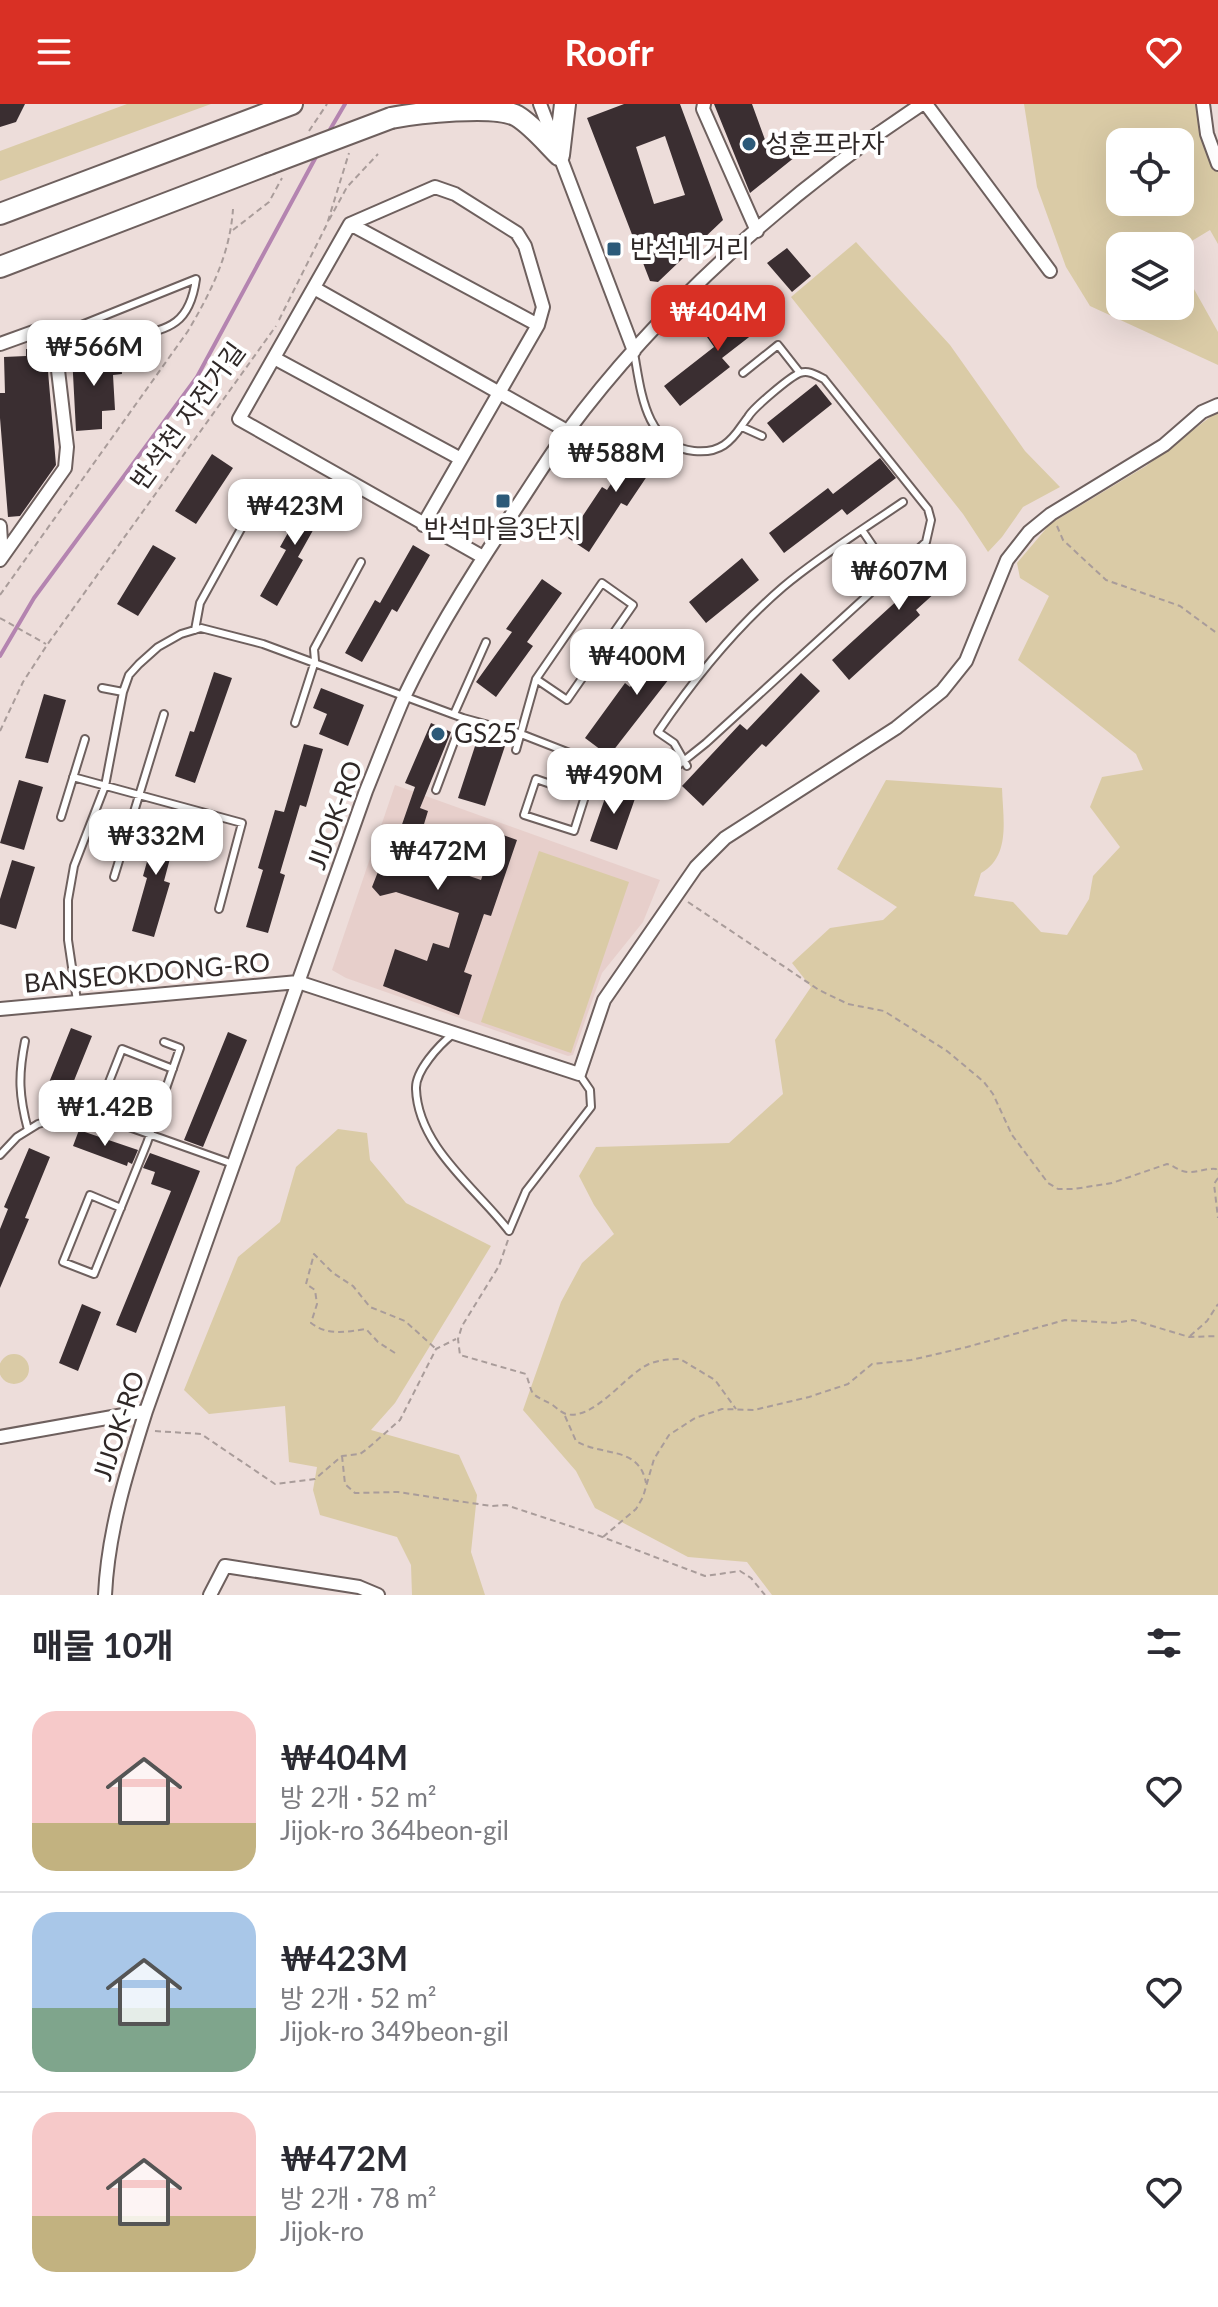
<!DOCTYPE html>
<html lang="ko">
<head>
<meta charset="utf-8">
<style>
  :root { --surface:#fff; --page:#f2f2f3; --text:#2b2b33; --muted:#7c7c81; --line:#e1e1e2; --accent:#d93025 }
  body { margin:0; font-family:Lato,"Noto Sans KR",sans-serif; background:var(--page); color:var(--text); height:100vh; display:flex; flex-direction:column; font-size:30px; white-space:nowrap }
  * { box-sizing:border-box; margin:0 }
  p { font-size:26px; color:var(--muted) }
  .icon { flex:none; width:44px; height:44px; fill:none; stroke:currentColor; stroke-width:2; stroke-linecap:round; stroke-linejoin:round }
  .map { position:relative; height:1491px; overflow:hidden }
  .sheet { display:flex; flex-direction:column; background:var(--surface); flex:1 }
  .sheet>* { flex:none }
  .controls { position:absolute; left:1106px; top:24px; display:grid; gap:16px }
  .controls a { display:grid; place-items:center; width:88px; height:88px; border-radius:16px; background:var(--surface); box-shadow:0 8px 32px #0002; font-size:40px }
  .price { position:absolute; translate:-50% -68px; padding:0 18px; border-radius:16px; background:#fff; color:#222; font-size:26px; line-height:52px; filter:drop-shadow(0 2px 4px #0008) }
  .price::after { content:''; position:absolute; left:50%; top:48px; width:24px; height:18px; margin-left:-12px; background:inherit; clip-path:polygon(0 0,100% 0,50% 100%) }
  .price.active { background:var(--accent); color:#fff }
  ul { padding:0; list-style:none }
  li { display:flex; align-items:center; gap:24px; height:200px; padding:0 32px }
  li+li { border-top:2px solid var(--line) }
  li span { display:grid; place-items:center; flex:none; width:224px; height:160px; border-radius:24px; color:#555 }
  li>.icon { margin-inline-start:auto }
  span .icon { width:96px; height:96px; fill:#fffc; stroke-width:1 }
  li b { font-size:34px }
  h2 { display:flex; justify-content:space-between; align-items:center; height:96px; padding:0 32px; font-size:34px }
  header { display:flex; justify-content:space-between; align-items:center; height:104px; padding:0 32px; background:var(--accent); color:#fff; font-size:36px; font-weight:700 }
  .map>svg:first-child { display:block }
  .built { fill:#e7cfcb }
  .green { fill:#dacba6; fill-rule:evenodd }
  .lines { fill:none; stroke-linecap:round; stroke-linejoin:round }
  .stream { stroke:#b484b0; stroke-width:4 }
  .building { fill:#3a2e31; fill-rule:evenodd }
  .service-casing { stroke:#6e605e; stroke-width:10 }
  .minor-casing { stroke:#6e605e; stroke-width:16 }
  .primary-casing { stroke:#6e605e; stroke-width:24 }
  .path { stroke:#a99c9a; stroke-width:2; stroke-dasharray:6 4; stroke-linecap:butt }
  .service { stroke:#fff; stroke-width:6 }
  .minor { stroke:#fff; stroke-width:12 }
  .primary { stroke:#fff; stroke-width:20 }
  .primary-bridge-casing { stroke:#6e605e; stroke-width:24; stroke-linecap:butt }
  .primary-bridge { stroke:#fff; stroke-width:20 }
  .poi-dot { fill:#2c5a79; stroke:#fff; stroke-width:3 }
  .labels { text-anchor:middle; stroke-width:8; stroke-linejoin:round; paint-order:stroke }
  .poi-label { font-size:26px; fill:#2f2827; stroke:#fff; text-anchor:start }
  .street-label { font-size:26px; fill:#2f2827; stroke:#fff }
</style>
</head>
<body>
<header><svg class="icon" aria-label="menu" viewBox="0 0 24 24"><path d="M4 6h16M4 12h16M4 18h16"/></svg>Roofr<svg class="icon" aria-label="heart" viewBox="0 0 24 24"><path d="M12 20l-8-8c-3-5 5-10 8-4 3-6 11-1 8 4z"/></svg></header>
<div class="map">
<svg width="1218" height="1491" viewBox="0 0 1218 1491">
  <rect width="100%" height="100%" fill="#edddda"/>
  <!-- built -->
  <path class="built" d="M395,681L660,776L643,818L602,869L573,951L568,952L346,874L332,866Z"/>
  <!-- green -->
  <path class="green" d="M127,0H211L0,77V47Z
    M1024,0H1197L1218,69V140L1210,126L1180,144V142H1120V202H1180V160L1218,228V261L1090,202L1066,163L1037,83ZM1120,38H1180V98H1120Z
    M856,138L950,241L1025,347L1060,383L1023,403L1002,433L988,448L963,410L791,193Z
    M1218,307V1491H772L747,1458L688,1453L595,1404L576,1367L523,1306L561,1198L582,1159L614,1130L594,1101L579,1072L596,1043L729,1039L783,990L775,936L811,883L792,859L830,824L883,816L897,803L837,765L886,676L1002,684C1003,715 1011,752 981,769L974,792L1013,798L1041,828L1067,831L1089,795L1093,772L1120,743L1090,703L1102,673L1143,666L1136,650L1018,556L1049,492L1020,474L1017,459L1050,420L1146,362Z
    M539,747L629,778L571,949L481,918Z
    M338,1025L367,1029L370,1056L406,1099L491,1142L395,1299L371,1326L459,1351L477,1391L471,1448L485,1491H412L411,1461L397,1433L320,1411L313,1386L317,1363L289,1358L285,1302L209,1310L184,1286L238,1153L280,1118L296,1063Z
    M-1 1265a15 15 0 1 1 30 0a15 15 0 1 1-30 0Z"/>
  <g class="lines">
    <!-- stream -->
    <path class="stream" d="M328,29L345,0
      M0,552L34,494L197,273L317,51"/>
  </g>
  <!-- building -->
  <path class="building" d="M0,0H25L16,18L0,23Z
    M624,0H680L723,116L658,178L650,177L587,14ZM665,32L685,91L654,100L636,43Z
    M714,0H752L768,44L787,36L795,53L750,89Z
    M787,144L811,172L792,188L767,159Z
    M755,196L771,216L722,254L730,263L680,302L664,282L714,243L707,233Z
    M46,244L56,361L20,412L8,413L0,314V289H5L4,253L26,252V245Z
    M120,248L122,270L113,271L115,306L102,307V325L76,327L72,251Z
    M816,280L832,300L783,339L767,319Z
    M642,332L664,347L627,402L621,399L589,448L568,434L602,383L607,386Z
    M212,350L233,364L196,420L175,407Z
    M880,354L896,374L847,411L842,405L784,449L769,429L828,384L833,390Z
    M312,386L330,396L298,453L303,456L277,502L260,492L286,446L280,443Z
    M153,441L176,454L138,512L117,500Z
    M413,441L430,451L397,508L392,505L362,558L345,549L375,496L380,499Z
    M947,441L966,461L916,506L920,511L849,576L832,556L901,493L897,487Z
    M742,454L759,476L706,519L689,498Z
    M542,475L562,489L527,538L533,542L496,593L476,578L512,528L506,525Z
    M668,531L690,548L609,652L585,634L625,579L630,583Z
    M214,568L232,574L195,679L175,672L190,627L194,628Z
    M801,569L820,587L766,643L762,640L703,702L682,682L740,620L747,626Z
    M321,584L364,601L348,642L319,630L327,610L313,604Z
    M44,590L66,596L48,659L25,654Z
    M431,619L451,628L420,704L428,707L414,753L481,776L489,753L476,749L484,724L517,736L491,812L484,810L464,868L472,871L459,911L383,882L395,845L427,857L433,839L449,844L459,809L396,788L380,792L372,783L383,755L378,753L387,726L399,729L415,683L405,679Z
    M478,633L505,642L485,702L458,694Z
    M304,640L323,645L306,703L300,701L280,769L285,771L268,829L246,823L263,766L258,764L275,706L284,708Z
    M19,676L43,683L24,746L0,739Z
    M611,677L638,686L617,746L590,737Z
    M160,711L180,717L164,777L170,779L154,833L132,827L147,774L143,772Z
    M12,756L35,763L16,825L0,820V795Z
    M71,924L92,932L67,994L46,986Z
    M228,928L247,936L203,1043L184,1036Z
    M79,1026L138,1046L132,1060L128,1058L127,1062L73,1042Z
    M29,1044L50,1053L25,1114L29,1115L0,1184V1125L8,1105L4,1103Z
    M150,1049L200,1067L136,1229L116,1221L171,1087L151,1080L155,1068L143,1064Z
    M82,1200L101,1208L78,1267L59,1259Z"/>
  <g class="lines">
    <!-- service casing -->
    <g class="service-casing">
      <path id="service" d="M54,232L196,175C189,225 165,225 123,235
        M743,269L778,241L800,269
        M742,323L762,332
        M862,426L891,469
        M195,526L200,499L242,423
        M102,584L123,588
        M454,610L486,538
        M295,619L315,557L314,545L361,458
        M516,646L536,575L602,479L633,501L567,596L536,575
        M687,662L674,639L658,628C694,575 734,525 783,483C820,452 862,426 903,398
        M73,673L242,719L219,805
        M436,686L463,614
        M585,692L536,675L524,711L574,727L595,661
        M61,713L85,635
        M114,773L164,610
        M77,897L68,836V796L74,762L105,682L123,588L129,571L139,560L158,543L181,530L201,524L263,540L463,614L521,630L631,673H652L676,663L706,639L926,438L931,416L928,405L824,275C816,271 809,266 800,269C791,272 753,304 748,313C740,323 736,333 724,341C715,347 704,348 694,347C645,342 641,287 634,249
        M453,930C439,941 415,967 416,985C418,1043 477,1085 509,1127
        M25,937C18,972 19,992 28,1026
        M161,998L109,978L122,945L173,965
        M0,1051L17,1033L38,1020L84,1007L233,1060
        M121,1104L90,1091L63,1158L94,1170L147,1039L180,944L164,938
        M509,1127L526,1087L591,1003L590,986L579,970"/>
    </g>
    <!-- minor casing -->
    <g class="minor-casing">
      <path id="minor" d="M540,0L634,247
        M704,0L703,5L757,127
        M926,0L1050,167
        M1203,0L1207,30L1218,60
        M350,120L538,221
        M314,184L567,327
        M0,240L39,226L54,232L67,343L65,364L0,456
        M274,254L461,355
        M423,421L538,221L543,203L525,142L517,129L455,90L435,83L350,120L239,315L483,453
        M0,422L2,453
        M0,905L298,878L579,970L604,896L696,763L725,734L896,624L942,587L966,557L1007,456L1029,428L1051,410L1164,341L1202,308L1218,301
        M0,1333L146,1307
        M105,1491C108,1427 127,1367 146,1307L366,687C379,655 391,623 405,591C434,530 472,470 510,413C529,385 547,355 567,328C660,202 792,85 922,0
        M210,1491L225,1462L359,1483L378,1491"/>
    </g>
    <!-- primary casing -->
    <g class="primary-casing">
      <path id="primary" d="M391,14C417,9 495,0 517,12C532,21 546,38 559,51
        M559,51L565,0
        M0,110L292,0
        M0,163L269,60"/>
    </g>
    <!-- path -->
    <path class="path" d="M309,27L327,0
      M329,116L347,83L378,50
      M233,126L269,98L282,74
      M279,216L327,120L349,49
      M1057,422L1063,436L1106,476L1180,502L1218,530
      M0,491L188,227C211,188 230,150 233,105
      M0,514L46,540
      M0,627L23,578L47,541L276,222
      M688,798L819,886L848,900L884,907L947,947L984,978L993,990L1012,1031L1048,1079L1058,1085H1074L1112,1079L1167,1060C1174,1062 1179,1067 1187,1068C1197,1069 1205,1064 1216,1065L1218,1070
      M1218,1074L1214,1080L1218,1114
      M508,1136L499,1162L462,1222L458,1235L460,1251L526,1270C534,1293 528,1288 551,1300C556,1303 560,1308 566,1310C594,1317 626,1270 649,1260C659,1256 669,1255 680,1255L715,1276L736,1305
      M1190,1232L1207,1217L1218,1200
      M395,1249L378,1238L366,1225C346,1228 328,1232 311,1219L317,1200L315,1186L306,1180L314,1150L333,1169L353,1182L370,1203L405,1217L435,1244
      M565,1312L576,1337C602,1353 639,1341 646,1379
      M155,1327L201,1330L275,1380L315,1375L342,1352L360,1350L367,1345L400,1316L436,1245L456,1235
      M342,1352L345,1380L355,1389L398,1388L491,1402L506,1401L597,1431L705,1472L740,1467L751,1474L765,1491
      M603,1433L636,1405L643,1393L654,1355L669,1331L695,1314L722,1305L754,1306L809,1293L848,1280L872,1260L911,1256L967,1243L1065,1216L1114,1219L1133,1216L1189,1233L1218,1232"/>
    <!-- service -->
    <use href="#service" class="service"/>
    <!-- minor -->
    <use href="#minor" class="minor"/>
    <!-- primary -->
    <use href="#primary" class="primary"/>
    <!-- primary-bridge casing -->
    <g class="primary-bridge-casing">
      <path id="primary-bridge" d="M269,60L391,14"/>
    </g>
    <!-- primary-bridge -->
    <use href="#primary-bridge" class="primary-bridge"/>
  </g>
  <!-- markers -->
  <g class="poi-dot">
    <circle cx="749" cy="40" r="8"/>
    <rect x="606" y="137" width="16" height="16" rx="4"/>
    <rect x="495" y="389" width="16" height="16" rx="4"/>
    <circle cx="438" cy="630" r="8"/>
  </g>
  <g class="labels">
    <!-- poi labels -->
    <g class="poi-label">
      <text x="765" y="49">성훈프라자</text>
      <text x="630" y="154">반석네거리</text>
      <text x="503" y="434" text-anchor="middle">반석마을3단지</text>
      <text x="454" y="639">GS25</text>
    </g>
    <!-- street labels -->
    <g class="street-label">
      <text transform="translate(188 312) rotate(-54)" y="9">반석천 자전거길</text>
      <text transform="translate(335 711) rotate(-70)" y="9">JIJOK-RO</text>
      <text transform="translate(147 869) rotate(-5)" y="9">BANSEOKDONG-RO</text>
      <text transform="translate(119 1322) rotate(-72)" y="9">JIJOK-RO</text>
    </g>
  </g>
</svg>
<div class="controls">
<a><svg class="icon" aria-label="locate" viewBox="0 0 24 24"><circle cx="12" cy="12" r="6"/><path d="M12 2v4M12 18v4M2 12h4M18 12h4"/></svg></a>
<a><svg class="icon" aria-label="layers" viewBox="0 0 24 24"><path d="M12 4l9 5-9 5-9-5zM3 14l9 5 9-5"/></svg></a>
</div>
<b class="price active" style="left:718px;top:249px">₩404M</b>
<b class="price" style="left:94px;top:284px">₩566M</b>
<b class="price" style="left:616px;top:390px">₩588M</b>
<b class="price" style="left:295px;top:443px">₩423M</b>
<b class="price" style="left:899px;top:508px">₩607M</b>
<b class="price" style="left:637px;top:593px">₩400M</b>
<b class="price" style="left:614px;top:712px">₩490M</b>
<b class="price" style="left:156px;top:773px">₩332M</b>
<b class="price" style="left:438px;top:788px">₩472M</b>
<b class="price" style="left:105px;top:1044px">₩1.42B</b>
</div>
<section class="sheet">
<h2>매물 10개<svg class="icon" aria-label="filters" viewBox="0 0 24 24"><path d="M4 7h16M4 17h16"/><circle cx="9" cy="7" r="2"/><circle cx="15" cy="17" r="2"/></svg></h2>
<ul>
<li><span style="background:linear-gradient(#f6c9c9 70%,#c2b280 0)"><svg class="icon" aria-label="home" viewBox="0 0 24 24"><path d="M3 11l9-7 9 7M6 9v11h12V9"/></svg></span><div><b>₩404M</b><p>방 2개 · 52 m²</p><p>Jijok-ro 364beon-gil</p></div><svg class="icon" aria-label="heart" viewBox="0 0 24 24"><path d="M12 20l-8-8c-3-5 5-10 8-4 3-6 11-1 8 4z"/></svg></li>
<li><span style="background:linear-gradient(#a9c7e8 60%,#7fa58c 0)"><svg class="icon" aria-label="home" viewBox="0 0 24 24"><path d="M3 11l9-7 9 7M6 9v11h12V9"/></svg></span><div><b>₩423M</b><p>방 2개 · 52 m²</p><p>Jijok-ro 349beon-gil</p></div><svg class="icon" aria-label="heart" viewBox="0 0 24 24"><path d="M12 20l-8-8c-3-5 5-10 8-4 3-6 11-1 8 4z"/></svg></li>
<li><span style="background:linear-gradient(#f6c9c9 65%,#c2b280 0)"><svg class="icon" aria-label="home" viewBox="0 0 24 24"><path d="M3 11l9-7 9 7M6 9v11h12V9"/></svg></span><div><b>₩472M</b><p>방 2개 · 78 m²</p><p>Jijok-ro</p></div><svg class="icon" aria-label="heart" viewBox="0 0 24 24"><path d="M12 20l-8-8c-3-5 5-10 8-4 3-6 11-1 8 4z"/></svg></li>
</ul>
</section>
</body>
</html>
